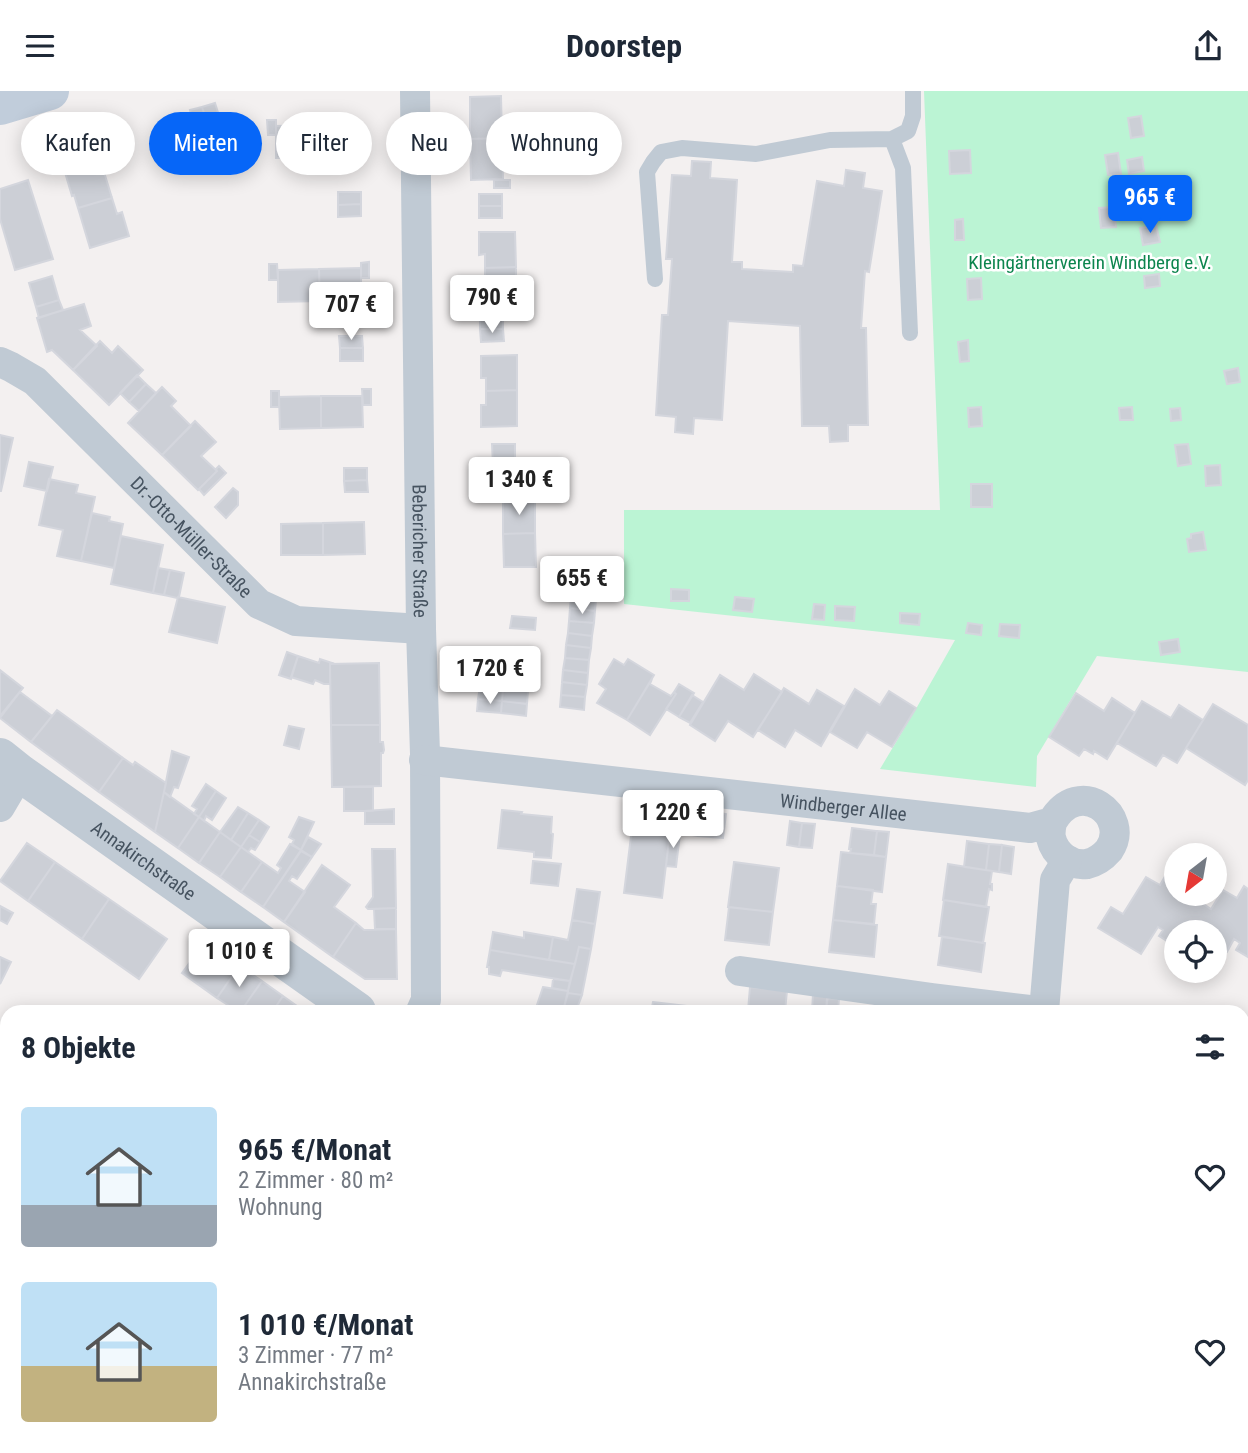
<!DOCTYPE html>
<html lang="de">
<head>
<meta charset="utf-8">
<style>
  :root { --surface:#fff; --page:#f2f2f3; --text:#1f2937; --muted:#747a83; --accent:#0666f8 }
  body { margin:0; font-family:"Roboto Condensed",sans-serif; background:var(--page); color:var(--text); height:100vh; display:flex; flex-direction:column; font-size:26px; white-space:nowrap }
  * { box-sizing:border-box; margin:0 }
  p { font-size:23px; color:var(--muted) }
  .icon { flex:none; width:38px; height:38px; fill:none; stroke:currentColor; stroke-width:2; stroke-linecap:round; stroke-linejoin:round }
  .map { position:relative; flex:1; overflow:hidden }
  .sheet { position:absolute; left:0px; top:914px; width:1250px; height:450px; display:flex; flex-direction:column; background:var(--surface); border-radius:21px 21px 0 0; box-shadow:0 4px 18px #0003 }
  .sheet>* { flex:none }
  .banner { position:absolute; left:21px; top:21px; width:700px; height:63px; display:flex; gap:14px }
  .needle { width:46px; rotate:211deg }
  .controls { position:absolute; left:1164px; top:752px; display:grid; gap:14px }
  .controls a { display:grid; place-items:center; width:63px; height:63px; border-radius:50%; background:var(--surface); box-shadow:0 4px 18px #0003; font-size:35px }
  .price { position:absolute; translate:-50% -60px; padding:0 16px; border-radius:7px; background:#fff; color:#222; font-size:23px; line-height:46px; filter:drop-shadow(0 2px 4px #0008) }
  .price::after { content:''; position:absolute; left:50%; top:42px; width:21px; height:16px; margin-left:-10px; background:inherit; clip-path:polygon(0 0,100% 0,50% 100%) }
  .price.current { background:var(--accent); color:#fff }
  ul { padding:0; list-style:none }
  li { display:flex; align-items:center; gap:21px; height:175px; padding:0 21px }
  li span { display:grid; place-items:center; flex:none; width:196px; height:140px; border-radius:7px; color:#555 }
  li>.icon { margin-inline-start:auto }
  span .icon { width:84px; height:84px; fill:#fffc; stroke-width:1 }
  li b { font-size:30px }
  h2 { display:flex; justify-content:space-between; align-items:center; height:84px; padding:0 21px; font-size:30px }
  .tag { padding:0 24px; border-radius:32px; background:var(--surface); box-shadow:0 4px 18px #0003; font-size:24px; line-height:63px }
  .tag.current { background:var(--accent); color:#fff }
  header { display:flex; justify-content:space-between; align-items:center; height:91px; padding:0 21px; background:var(--surface); font-size:32px; font-weight:700 }
  .map>svg:first-child { display:block }
  .green { fill:#bbf4d4 }
  .building { fill:#cccfd6; stroke:#d4d6dd; stroke-width:2 }
  .lines { fill:none; stroke-linecap:round; stroke-linejoin:round }
  .service { stroke:#c0cad4; stroke-width:16 }
  .minor { stroke:#c0cad4; stroke-width:30 }
  .tertiary { stroke:#c0cad4; stroke-width:38 }
  .secondary { stroke:#c1cddb; stroke-width:38 }
  .labels { text-anchor:middle; stroke-width:5; stroke-linejoin:round; paint-order:stroke }
  .park-label { font-size:19px; fill:#0d854e; stroke:#fff }
  .street-label { font-size:19px; fill:#465360; stroke:#fff }
</style>
</head>
<body>
<header><svg class="icon" aria-label="menu" viewBox="0 0 24 24"><path d="M4 6h16M4 12h16M4 18h16"/></svg>Doorstep<svg class="icon" aria-label="share" viewBox="0 0 24 24"><path d="M12 15V3M7 8l5-5 5 5M5 13v7h14v-7"/></svg></header>
<div class="map">
<svg width="1248" height="1362" viewBox="0 0 1248 1362">
  <rect width="100%" height="100%" fill="#f3f0f0"/>
  <!-- green -->
  <path class="green" d="M924,0H1248V581L1097,565L1037,665L1036,696L880,678L917,616L955,549L624,513V419H940Z"/>
  <!-- building -->
  <path class="building" d="M501,5L502,47L470,48V6Z
    M215,12L222,34L209,37L202,16Z
    M202,16L209,37L196,41L190,19Z
    M1141,25L1144,45L1131,47L1128,27Z
    M267,29H276V44H268Z
    M317,34L318,66L276,67V35Z
    M317,34H359L360,65L318,66Z
    M502,47L503,88L471,89L470,48Z
    M970,59L971,82L950,83L949,60Z
    M1118,62L1121,83L1108,84L1105,64Z
    M1142,66L1144,80L1129,83L1127,69Z
    M100,68L112,107L78,117L74,104L72,105L64,78Z
    M692,70L711,71L710,87L737,89L732,171H742V178L793,181V174L803,175L817,90L844,95L846,79L865,82L863,97L882,100L869,181L865,180L861,237H866L868,334H848V350L830,351L829,335H802L800,235L728,230L722,329L694,327L693,343L675,341L676,326L656,324L662,224H668L672,168H666L672,84L691,85Z
    M28,89L53,168L15,179L0,128V98Z
    M494,89H510V97H494Z
    M338,101H361V113L338,114Z
    M479,103H502V115H479Z
    M112,107L117,123L122,121L129,145L90,157L78,117Z
    M361,113V125L338,126V114Z
    M479,115H502V127H479Z
    M1114,116L1116,136L1101,137L1099,117Z
    M963,128L964,149H955V129Z
    M1156,134L1160,151L1143,154L1140,137Z
    M479,141H515L516,176L485,177V163L479,164Z
    M369,171V187H361V172Z
    M269,173H277L278,189H269Z
    M516,176V212H480V191L485,190V177Z
    M361,177V209L320,210L319,178Z
    M319,178L320,210L278,211V179Z
    M1159,183L1160,195L1145,197L1144,185Z
    M52,185L59,209L36,216L29,192Z
    M981,187L982,208L968,209L967,188Z
    M59,209L63,219L39,227L36,216Z
    M84,213L91,235L80,239L97,255L73,279L52,259L47,261L37,227Z
    M480,226H503V238H480Z
    M480,238H503L504,250L481,251Z
    M339,245H362L363,257H340Z
    M968,249L969,270L960,271L958,251Z
    M100,250L112,262L118,255L143,279L109,314L73,279Z
    M340,257H363V270H340Z
    M517,264V299L486,300V287H481V265Z
    M1238,277L1240,291L1227,293L1224,280Z
    M137,284L146,293L129,311L120,302Z
    M146,293L156,302L139,320L129,311Z
    M162,296L176,310L171,315L191,335L162,364L128,332Z
    M362,298H371V314H363Z
    M517,299V335L481,336V314H486V300Z
    M271,300H279V316H271Z
    M321,305H362L363,336L321,337Z
    M321,305V337L280,338L279,306Z
    M981,316L982,335L969,336L968,317Z
    M1132,316L1133,329H1120L1119,317Z
    M1180,317L1181,329L1171,330L1170,318Z
    M195,330L216,351L201,365L217,380L198,399L162,364Z
    M0,344L13,347L1,400H0Z
    M492,353H515V375H493Z
    M1188,353L1191,373L1178,375L1175,354Z
    M29,371L53,376L47,400L24,395Z
    M1220,374L1221,394L1206,395L1205,375Z
    M219,375L226,382L204,404L199,398L217,380L216,378Z
    M344,377H367V389L344,390Z
    M49,388L78,394L76,402L95,406L81,470L57,465L63,439L39,434Z
    M367,389L368,401H345L344,390Z
    M535,389V409L503,410V390Z
    M971,393H992V416H971Z
    M233,397L238,401V414L226,427L215,416Z
    M535,409V442L503,443V410Z
    M92,422L110,426L109,430L123,433L114,477L81,470Z
    M364,431L365,463L323,464V432Z
    M323,432V464H281V433Z
    M1203,441L1206,459L1189,461L1187,448L1191,447V443Z
    M535,442L536,476H504L503,443Z
    M121,445L163,454L153,502L111,493Z
    M158,477L170,479L164,504L153,502Z
    M170,479L184,482L179,506L177,507L164,504Z
    M671,498L689,499V510H671Z
    M178,506L225,516L217,552L169,541Z
    M571,506L596,508L595,520L570,517Z
    M735,506L754,508L752,521L733,519Z
    M814,513L825,514L824,529L812,528Z
    M835,515L855,516L854,530L835,529Z
    M570,517L595,520L594,532L569,530Z
    M900,522L920,523L919,534L900,532Z
    M512,525L536,527L535,539L510,537Z
    M569,530L594,532L592,545L568,542Z
    M968,532L982,534L981,544L966,542Z
    M1000,533L1020,534L1019,547L999,545Z
    M568,542L592,545L591,557L566,554Z
    M1178,548L1180,561L1161,564L1159,551Z
    M566,554L591,557L589,569L565,567Z
    M483,559L508,562L506,574L482,571Z
    M287,561L298,565L291,588L279,584Z
    M508,562L532,564L531,577L506,574Z
    M298,565L319,572L320,568L332,572L330,573V593H324L315,589L313,593L291,586Z
    M565,567L589,569L588,582L563,579Z
    M614,568L624,574L628,568L654,584L627,629L597,612L606,598L599,593Z
    M482,571L506,574L505,585L481,583Z
    M379,572L380,634H331L330,573Z
    M506,574L531,577L530,588L505,585Z
    M0,579L23,597L0,625Z
    M563,579L588,582L587,594L562,591Z
    M481,583L505,585L503,597L480,595Z
    M754,583L782,601L753,646L728,630L715,650L690,634L720,584L744,599Z
    M505,585L530,588L528,600L503,597Z
    M652,588L650,593L671,605L674,601L676,603L650,644L627,629Z
    M562,591L587,594L585,606L561,604Z
    M679,593L694,602L679,626L666,618L676,603L674,601Z
    M480,595L503,597L502,610L478,608Z
    M503,597L528,600L527,613L502,610Z
    M784,597L809,613L817,599L844,615L821,655L795,639L785,656L758,639Z
    M855,598L880,614L889,600L916,617L892,656L867,641L857,657L830,641Z
    M20,601L52,625L31,651L0,627Z
    M1076,602L1104,620L1112,607L1135,622L1107,668L1094,660L1093,663L1084,658L1079,665L1049,646Z
    M561,604L585,606L584,619L560,616Z
    M692,604L703,611L690,632L679,626Z
    M478,608L502,610L501,622L477,620Z
    M502,610L527,613L526,625L501,622Z
    M1142,610L1171,627L1179,614L1203,629L1177,672L1163,664L1156,675L1117,652Z
    M1213,613L1248,634V689L1245,694L1186,657Z
    M57,619L123,667L99,701L31,651Z
    M331,634H380V651H383L384,659L383,662H381V695L332,696Z
    M289,635L304,638L299,658L284,654Z
    M172,660L189,666L178,697L174,696L170,706L164,701Z
    M123,667L133,674L135,671L166,692L155,741L99,701Z
    M206,693L216,700L199,726L194,723L197,718L192,715Z
    M344,696H373V720H344Z
    M216,700L226,707L212,729L206,725L204,730L199,726Z
    M164,701L199,726L178,757L155,741Z
    M238,716L248,722L231,749L220,741Z
    M672,717L683,718L680,743L670,741Z
    M394,718V733H365V720Z
    M502,719L522,721L521,723L552,726L551,742L553,743L551,767L534,766V761L498,757Z
    M688,719L700,720L698,745L686,743Z
    M700,720L713,721L710,746L698,745Z
    M713,721L726,723L723,747L710,746Z
    M248,722L259,729L241,756L231,749Z
    M199,726L220,741L199,772L178,757Z
    M299,726L314,731L301,759L292,753L294,749L289,746Z
    M259,729L269,736L260,751L249,744Z
    M790,730L802,732L799,756L787,754Z
    M802,732L815,733L812,757L799,756Z
    M632,737L670,741L662,807L624,802Z
    M852,737L877,740L874,764L850,762L851,758H849Z
    M877,740L889,741L886,766L874,764Z
    M220,741L241,756L220,786L199,772Z
    M670,741L680,743L676,776L666,775Z
    M249,744L260,751L255,759L251,757L248,761L241,756Z
    M308,746L321,753L312,766L301,759Z
    M967,750L989,753L986,779L964,776Z
    M27,752L55,771L28,810L0,790Z
    M290,753L301,759L263,816L241,801L262,771L278,782L281,777L277,774Z
    M989,753L1002,754L999,781L986,779Z
    M1002,754L1014,756L1011,783L999,781Z
    M241,756L262,771L241,801L220,786Z
    M372,758H395L396,817L368,818L366,816L373,806Z
    M301,760L312,766L297,788L292,785L289,790L305,801L284,831L263,816Z
    M841,761L886,766L882,801L837,795Z
    M533,770L561,773L558,795L531,792Z
    M55,771L109,808L82,848L28,810Z
    M734,771L779,777L773,821L728,816Z
    M948,773L992,780L990,793H992V799L989,798L986,816L943,809Z
    M322,774L350,794L334,816L356,832L333,866L284,831Z
    M1167,782L1176,788V803H1201L1202,804L1199,810L1211,818L1223,799L1237,807L1244,795L1248,798V866L1236,859L1240,852L1234,848L1227,861L1214,854V842H1176V856L1159,845L1163,839L1158,836L1141,863L1098,837L1111,816L1123,823L1146,786L1160,794Z
    M837,795L873,799L871,813H876L874,833L833,829Z
    M577,798L600,801L595,833L572,829Z
    M109,808L167,848L139,888L82,848Z
    M944,809L989,816L983,852L939,845Z
    M0,815L13,822L7,833L0,829Z
    M729,816L773,821L769,854L725,849Z
    M396,817V838H375L374,818Z
    M572,829L595,833L591,858L579,856L575,873L549,869L553,846L568,849Z
    M833,829L877,834L874,866L829,861Z
    M356,832L364,839L396,838L397,888H365L333,866Z
    M493,841L524,847V841L553,846L549,869L490,859Z
    M942,846L985,852L981,881L938,874Z
    M205,851L239,875L217,907L182,882Z
    M579,856L591,858L582,904L568,902V900Z
    M490,859L575,873L570,890L502,879L500,885L489,883V876H487Z
    M0,866L11,871L0,893Z
    M239,875L262,890L241,920H237L217,907Z
    M553,888L570,890L568,900L552,897Z
    M262,890L283,905L273,920H241Z
    M543,896L568,900L563,920H535Z
    M750,896L787,900L785,920H748Z
    M568,902L582,904L576,920H563Z
    M813,903L828,904L826,920H812Z
    M283,905L304,920H273Z
    M827,907L839,908L838,920H826Z
    M653,911L703,917V920H651Z
    M0,1036L7,1038V1077L0,1075Z
    M1242,1072L1248,1073V1110L1242,1109Z
    M1242,1180H1248V1205H1242Z
    M0,1220L7,1222V1257L0,1255Z
    M1242,1297H1248V1346H1242Z
    M383,1356H400L401,1362H353Z
    M835,1356H865L863,1362H836L834,1361Z
    M865,1356H893L891,1362H863Z
    M893,1356H923L921,1362H891Z"/>
  <g class="lines">
    <!-- service -->
    <path class="service" d="M892,48L903,77L910,242
      M655,188L647,81L653,71L661,61L682,57L756,63L830,49L892,48L908,40L913,25V0"/>
    <!-- minor -->
    <g class="minor">
      <path id="s1" d="M415,0L421,538L425,663L426,909L421,920"/>
      <path id="s2" d="M0,271L11,276L35,290L259,513L296,530L421,538"/>
      <path id="s3" d="M424,669L1030,737L1052,731C1079,684 1132,725 1109,759C1103,766 1096,771 1087,773C1071,775 1055,764 1051,747C1050,742 1051,736 1052,731"/>
      <path d="M0,716L20,682"/>
      <path d="M740,880L932,907L1038,920"/>
      <path d="M1044,920L1055,789L1067,769"/>
      <path d="M0,1121L7,1123"/>
      <path d="M1242,1140L1248,1141"/>
      <path d="M310,1362L312,1356"/>
      <path d="M628,1362V1356"/>
    </g>
    <!-- tertiary -->
    <g class="tertiary">
      <path id="s4" d="M0,666L20,682L357,920"/>
      <path d="M982,1356L996,1362"/>
    </g>
    <!-- secondary -->
    <path class="secondary" d="M0,15L50,0"/>
  </g>
  <g class="labels">
    <!-- park labels -->
    <g class="park-label">
      <text x="1090" y="178">Kleingärtnerverein Windberg e.V.</text>
    </g>
    <!-- street labels -->
    <g class="street-label">
      <text dy="7" stroke="none"><textPath href="#s2" startOffset="261">Dr.-Otto-Müller-Straße</textPath></text>
      <text dy="7" stroke="none"><textPath href="#s1" startOffset="460">Bebericher Straße</textPath></text>
      <text dy="7" stroke="none"><textPath href="#s3" startOffset="422">Windberger Allee</textPath></text>
      <text dy="7" stroke="none"><textPath href="#s4" startOffset="177">Annakirchstraße</textPath></text>
    </g>
  </g>
</svg>
<div class="controls">
<a><svg class="needle" viewBox="-14 -14 28 28"><path d="M0-13l5 13h-10z" fill="#e53935"/><path d="M0 13l5-13h-10z" fill="#747a83"/></svg></a>
<a><svg class="icon" aria-label="locate" viewBox="0 0 24 24"><circle cx="12" cy="12" r="6"/><path d="M12 2v4M12 18v4M2 12h4M18 12h4"/></svg></a>
</div>
<b class="price current" style="left:1150px;top:144px">965 €</b>
<b class="price" style="left:492px;top:244px">790 €</b>
<b class="price" style="left:351px;top:251px">707 €</b>
<b class="price" style="left:519px;top:426px">1 340 €</b>
<b class="price" style="left:582px;top:525px">655 €</b>
<b class="price" style="left:490px;top:615px">1 720 €</b>
<b class="price" style="left:673px;top:759px">1 220 €</b>
<b class="price" style="left:239px;top:898px">1 010 €</b>
<div class="banner">
<a class="tag">Kaufen</a>
<a class="tag current">Mieten</a>
<a class="tag">Filter</a>
<a class="tag">Neu</a>
<a class="tag">Wohnung</a>
</div>
<section class="sheet">
<h2>8 Objekte<svg class="icon" aria-label="filters" viewBox="0 0 24 24"><path d="M4 7h16M4 17h16"/><circle cx="9" cy="7" r="2"/><circle cx="15" cy="17" r="2"/></svg></h2>
<ul>
<li><span style="background:linear-gradient(#bfe0f5 70%,#9aa5b1 0)"><svg class="icon" aria-label="home" viewBox="0 0 24 24"><path d="M3 11l9-7 9 7M6 9v11h12V9"/></svg></span><div><b>965 €/Monat</b><p>2 Zimmer · 80 m²</p><p>Wohnung</p></div><svg class="icon" aria-label="heart" viewBox="0 0 24 24"><path d="M12 20l-8-8c-3-5 5-10 8-4 3-6 11-1 8 4z"/></svg></li>
<li><span style="background:linear-gradient(#bfe0f5 60%,#c2b280 0)"><svg class="icon" aria-label="home" viewBox="0 0 24 24"><path d="M3 11l9-7 9 7M6 9v11h12V9"/></svg></span><div><b>1 010 €/Monat</b><p>3 Zimmer · 77 m²</p><p>Annakirchstraße</p></div><svg class="icon" aria-label="heart" viewBox="0 0 24 24"><path d="M12 20l-8-8c-3-5 5-10 8-4 3-6 11-1 8 4z"/></svg></li>
</ul>
</section>
</div>
</body>
</html>
